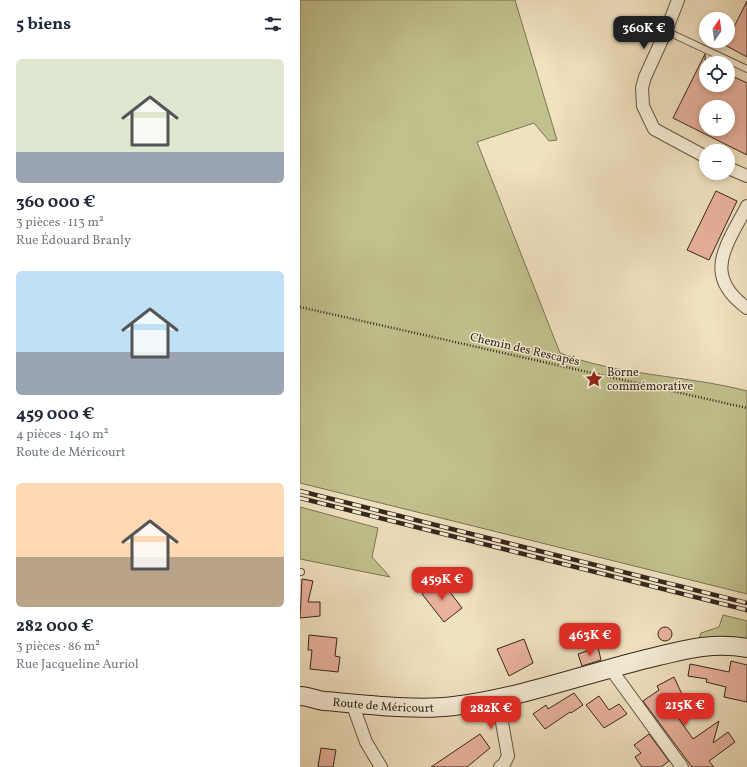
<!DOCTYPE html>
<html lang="fr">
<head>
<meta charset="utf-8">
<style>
  :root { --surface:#fff; --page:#f6f6f7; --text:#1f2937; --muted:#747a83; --accent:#d93025 }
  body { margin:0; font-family:Vollkorn,serif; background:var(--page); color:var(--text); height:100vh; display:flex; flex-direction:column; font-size:15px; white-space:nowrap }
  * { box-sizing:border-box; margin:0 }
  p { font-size:13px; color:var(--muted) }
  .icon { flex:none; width:22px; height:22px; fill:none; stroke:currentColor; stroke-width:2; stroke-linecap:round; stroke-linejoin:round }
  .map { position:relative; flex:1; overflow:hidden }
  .sheet { display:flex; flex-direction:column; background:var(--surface); width:300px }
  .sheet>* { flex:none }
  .needle { width:26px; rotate:13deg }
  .tools { position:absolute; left:399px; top:12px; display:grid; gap:8px }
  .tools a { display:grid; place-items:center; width:36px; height:36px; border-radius:50%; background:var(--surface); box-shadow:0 2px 6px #0003; font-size:20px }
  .price { position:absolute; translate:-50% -34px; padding:0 9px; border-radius:8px; background:var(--accent); color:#fff; font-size:13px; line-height:26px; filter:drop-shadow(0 1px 2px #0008) }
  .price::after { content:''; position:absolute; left:50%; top:24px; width:12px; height:9px; margin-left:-6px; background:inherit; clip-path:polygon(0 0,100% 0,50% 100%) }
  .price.selected { background:#222; color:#fff }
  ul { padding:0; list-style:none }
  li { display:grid; align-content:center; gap:8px; height:212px; padding:0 16px }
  li span { display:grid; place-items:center; height:124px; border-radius:6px; color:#555 }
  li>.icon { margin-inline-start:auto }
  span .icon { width:72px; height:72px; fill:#fffc; stroke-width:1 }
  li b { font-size:17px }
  h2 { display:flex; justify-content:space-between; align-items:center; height:48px; padding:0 16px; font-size:17px }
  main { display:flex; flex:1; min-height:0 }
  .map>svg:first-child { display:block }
  .green { fill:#c1c18d; stroke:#7b7456 }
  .building { fill:#e9b29d; stroke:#35271e; fill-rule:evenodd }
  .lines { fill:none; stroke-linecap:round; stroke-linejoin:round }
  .lane-casing { stroke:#645646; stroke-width:8 }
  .street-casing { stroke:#645646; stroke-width:14 }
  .secondary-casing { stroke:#35271e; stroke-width:20 }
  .path { stroke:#35271e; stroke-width:2.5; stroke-dasharray:1 2; stroke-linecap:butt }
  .lane { stroke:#f5ecd5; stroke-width:6 }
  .street { stroke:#f5ecd5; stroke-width:12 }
  .secondary { stroke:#f5ecd5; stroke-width:18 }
  .rail-casing { stroke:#35271e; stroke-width:4.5 }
  .rail { stroke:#f5ecd5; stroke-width:3; stroke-dasharray:9; stroke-linecap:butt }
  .labels { text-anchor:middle; stroke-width:3; stroke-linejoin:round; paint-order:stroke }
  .street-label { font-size:12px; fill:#35271e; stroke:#f5ecd5 }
  .poi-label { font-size:12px; fill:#35271e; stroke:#f5ecd5; text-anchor:start }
</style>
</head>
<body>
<main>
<section class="sheet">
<h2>5 biens<svg class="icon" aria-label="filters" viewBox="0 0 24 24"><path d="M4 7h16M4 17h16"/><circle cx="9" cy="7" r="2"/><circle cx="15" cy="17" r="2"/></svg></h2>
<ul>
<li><span style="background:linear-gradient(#dfe7d0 75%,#9aa5b1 0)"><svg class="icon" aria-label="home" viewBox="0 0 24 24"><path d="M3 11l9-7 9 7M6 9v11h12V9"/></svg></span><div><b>360 000 €</b><p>3 pièces · 113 m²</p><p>Rue Édouard Branly</p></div></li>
<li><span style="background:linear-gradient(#bfe0f5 65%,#9aa5b1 0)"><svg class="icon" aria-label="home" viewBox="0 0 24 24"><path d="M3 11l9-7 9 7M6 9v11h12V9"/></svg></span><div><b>459 000 €</b><p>4 pièces · 140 m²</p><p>Route de Méricourt</p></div></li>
<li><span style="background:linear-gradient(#ffd9b3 60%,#b9a48a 0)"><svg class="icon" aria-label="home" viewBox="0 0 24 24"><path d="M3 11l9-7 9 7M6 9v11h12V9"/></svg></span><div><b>282 000 €</b><p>3 pièces · 86 m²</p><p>Rue Jacqueline Auriol</p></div></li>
</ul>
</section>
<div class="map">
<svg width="447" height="767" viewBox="0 0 447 767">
  <rect width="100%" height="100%" fill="#f0e1bf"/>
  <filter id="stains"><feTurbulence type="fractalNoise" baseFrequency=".005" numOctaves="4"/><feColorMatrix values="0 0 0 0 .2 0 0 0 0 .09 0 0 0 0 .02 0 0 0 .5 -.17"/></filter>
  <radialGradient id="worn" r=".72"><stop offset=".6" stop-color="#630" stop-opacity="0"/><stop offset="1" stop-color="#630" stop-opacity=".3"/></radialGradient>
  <!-- green -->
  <path class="green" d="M0,0H215L257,140L249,141L234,123L177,142L260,353C319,376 386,375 447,391V594L0,483Z
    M0,507L78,528L72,557L90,577L0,559Z
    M423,615L447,621V640L399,639L401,633L419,627Z"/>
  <!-- building -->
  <path class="building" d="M447,1V57L425,45Z
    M405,54L406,85H428V74L447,83V155L373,118ZM406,107H428V129H406Z
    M416,191L437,201L409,260L387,250Z
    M2,579L13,581L8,602H20V616L0,618Z
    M141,580L162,608L144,622L122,594Z
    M358 634a7 7 0 1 1 14 0a7 7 0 1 1-14 0Z
    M9,635L37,638L35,656L40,657L38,672L10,669L12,650H8Z
    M224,639L233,663L209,676L197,649Z
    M298,647L301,660L282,666L278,654Z
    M431,661L447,665V702L424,697L426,687L406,682L407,679L388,676L390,664L429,672Z
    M374,677L386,703L370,706L393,739L419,721L413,743L428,732L435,742L409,761L414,767H392L343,701L359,690L357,686Z
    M274,693L283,705L271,713L270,712L245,729L233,714L246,705L248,709Z
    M299,696L309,710L319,704L327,714L304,728L286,705Z
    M180,734L190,748L167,767H131Z
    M349,734L369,761L361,767H342L335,757L341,753L334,745Z
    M21,748L36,750L33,767H18Z"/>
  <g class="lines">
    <!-- lane casing -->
    <g class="lane-casing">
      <path id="lane" d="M366,31L447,69
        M0,572H1"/>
    </g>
    <!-- street casing -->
    <g class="street-casing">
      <path id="street" d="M378,0L366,31L345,77L342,88L343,106L354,129L406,157
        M428,168L447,176
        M447,206C427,245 401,275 447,308
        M310,668L382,767
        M198,700L208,756L204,764L200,767
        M52,703L66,742L81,767"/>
    </g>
    <!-- secondary casing -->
    <g class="secondary-casing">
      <g id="secondary">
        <path id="s1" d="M0,696C8,696 16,700 24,701C63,704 116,711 154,706C219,698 282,675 346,659C380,651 412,641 447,648"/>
      </g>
    </g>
    <!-- path -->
    <path class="path" d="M0,307L447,408"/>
    <!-- lane -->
    <use href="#lane" class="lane"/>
    <!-- street -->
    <use href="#street" class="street"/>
    <!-- secondary -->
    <use href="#secondary" class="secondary"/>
    <!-- rail casing -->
    <g class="rail-casing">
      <path id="rail" d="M0,491L447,603
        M0,498L447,610"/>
    </g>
    <!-- rail -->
    <use href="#rail" class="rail"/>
  </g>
  <!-- icons -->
  <defs>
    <g id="sight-bare" transform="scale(1.38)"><path d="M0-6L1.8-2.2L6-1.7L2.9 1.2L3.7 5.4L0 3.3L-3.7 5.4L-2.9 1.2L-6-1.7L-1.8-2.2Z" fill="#8f2418" stroke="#f5ecd5" stroke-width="2.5" paint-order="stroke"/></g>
  </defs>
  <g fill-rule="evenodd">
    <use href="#sight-bare" x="294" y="379"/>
  </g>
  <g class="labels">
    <!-- street labels -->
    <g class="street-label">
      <text transform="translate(225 349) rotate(13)" y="4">Chemin des Rescapés</text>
      <text dy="4" stroke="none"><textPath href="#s1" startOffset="84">Route de Méricourt</textPath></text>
    </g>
    <!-- poi labels -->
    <g class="poi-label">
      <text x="307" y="376">Borne<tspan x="307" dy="14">commémorative</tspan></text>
    </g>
  </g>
  <rect width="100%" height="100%" filter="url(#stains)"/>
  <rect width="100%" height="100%" fill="url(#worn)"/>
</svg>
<div class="tools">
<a><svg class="needle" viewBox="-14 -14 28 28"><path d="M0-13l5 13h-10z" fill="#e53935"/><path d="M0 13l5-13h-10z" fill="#747a83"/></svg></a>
<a><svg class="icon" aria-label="locate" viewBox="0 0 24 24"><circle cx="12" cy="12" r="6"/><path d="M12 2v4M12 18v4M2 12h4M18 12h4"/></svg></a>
<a>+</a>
<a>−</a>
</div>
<b class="price selected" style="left:344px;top:50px">360K €</b>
<b class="price" style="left:142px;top:601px">459K €</b>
<b class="price" style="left:290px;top:657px">463K €</b>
<b class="price" style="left:385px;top:727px">215K €</b>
<b class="price" style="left:191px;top:730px">282K €</b>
</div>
</main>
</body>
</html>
